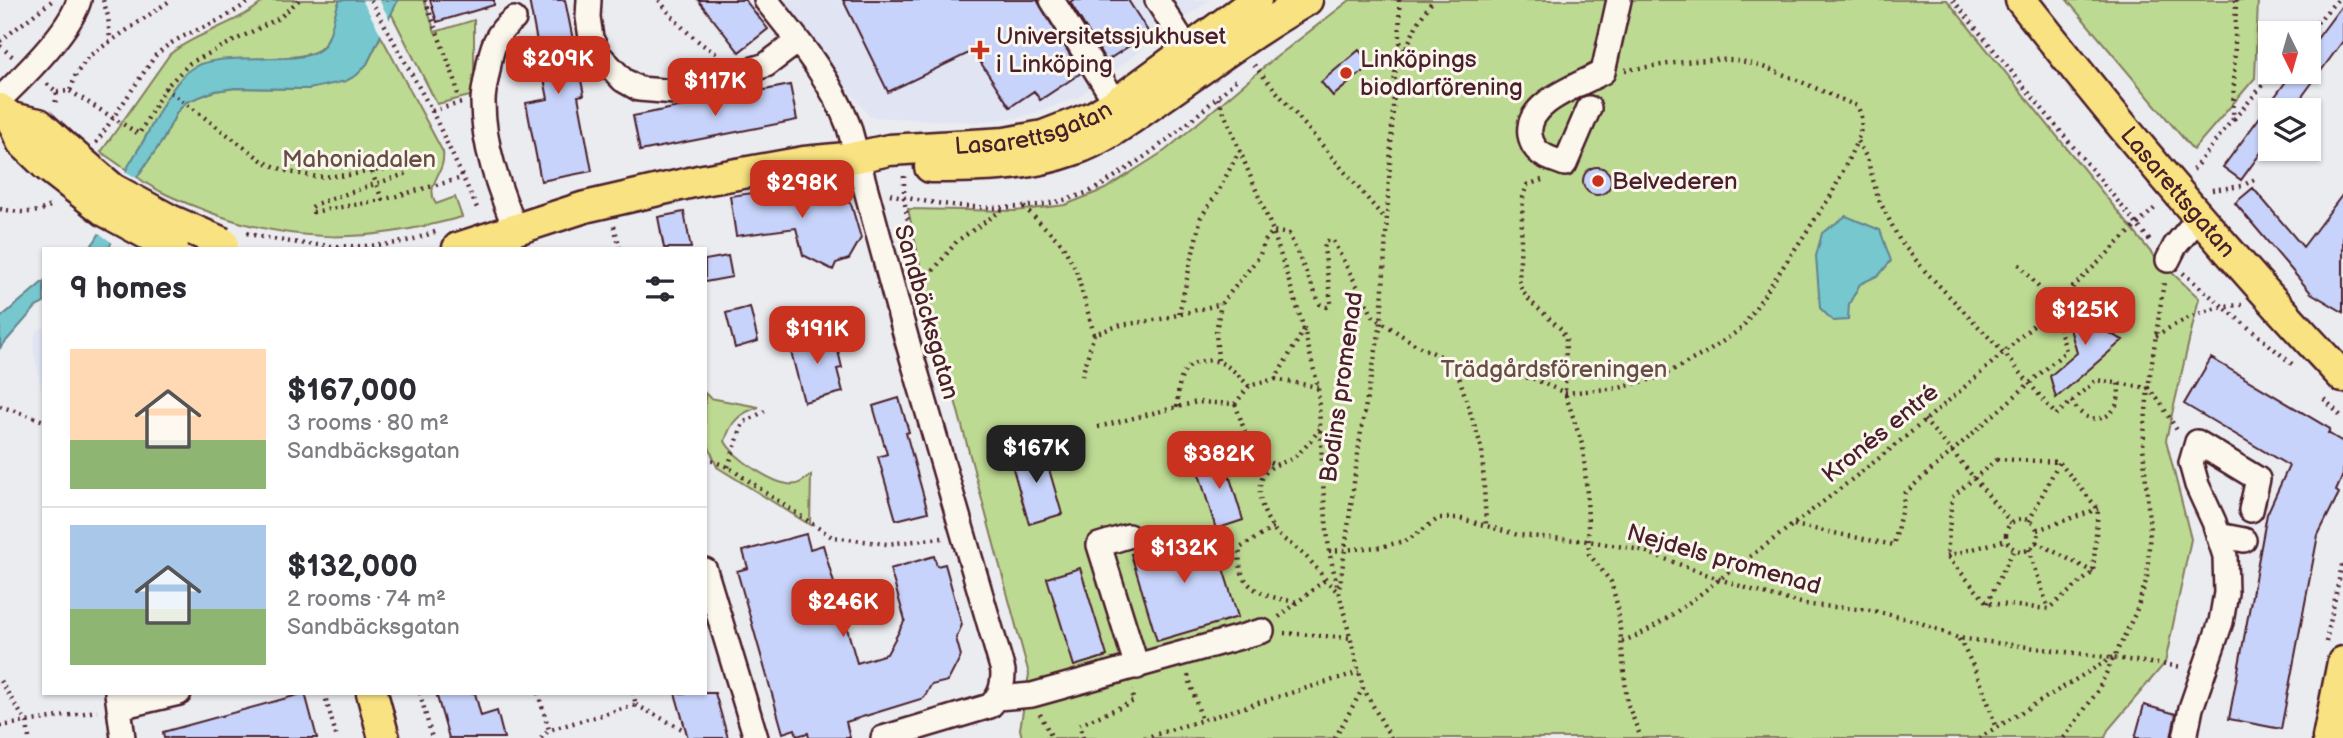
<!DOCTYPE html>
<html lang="en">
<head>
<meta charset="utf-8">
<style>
  :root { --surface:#fff; --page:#f2f2f3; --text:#2b2b33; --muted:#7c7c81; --line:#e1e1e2; --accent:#c8321e }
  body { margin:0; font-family:"Balsamiq Sans",sans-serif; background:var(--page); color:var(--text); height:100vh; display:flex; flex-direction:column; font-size:26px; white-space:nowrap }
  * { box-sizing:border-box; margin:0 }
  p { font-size:23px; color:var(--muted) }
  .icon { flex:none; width:38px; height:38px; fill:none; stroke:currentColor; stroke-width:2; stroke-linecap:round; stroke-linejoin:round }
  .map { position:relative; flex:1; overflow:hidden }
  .details { position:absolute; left:42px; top:247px; width:665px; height:448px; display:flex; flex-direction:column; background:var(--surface); border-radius:0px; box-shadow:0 2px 5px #0004 }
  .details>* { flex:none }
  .needle { width:46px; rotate:175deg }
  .buttons { position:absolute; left:2258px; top:21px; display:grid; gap:14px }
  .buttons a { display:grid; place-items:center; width:63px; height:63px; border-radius:0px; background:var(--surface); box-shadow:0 2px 5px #0004; font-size:35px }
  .price { position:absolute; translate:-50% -60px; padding:0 16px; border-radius:14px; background:var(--accent); color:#fff; font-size:23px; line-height:46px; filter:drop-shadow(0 2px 4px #0008) }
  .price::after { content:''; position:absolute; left:50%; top:42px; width:21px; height:16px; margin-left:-10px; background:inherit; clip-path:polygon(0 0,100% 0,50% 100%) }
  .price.on { background:#222; color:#fff }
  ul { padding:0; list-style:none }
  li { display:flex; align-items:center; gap:21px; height:175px; padding:0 28px }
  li+li { border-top:2px solid var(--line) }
  li span { display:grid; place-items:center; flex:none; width:196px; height:140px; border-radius:0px; color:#555 }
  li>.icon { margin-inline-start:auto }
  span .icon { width:84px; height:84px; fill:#fffc; stroke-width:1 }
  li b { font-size:30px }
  h2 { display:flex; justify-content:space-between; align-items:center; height:84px; padding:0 28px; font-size:30px }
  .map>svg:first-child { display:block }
  .built { fill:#e0e4f3 }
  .green { fill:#bdda92; stroke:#847c5e; stroke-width:2 }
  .water { fill:#76c7ce; stroke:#64848d; stroke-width:2 }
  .pier { fill:#ebecf0 }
  .building { fill:#c7d3fa; stroke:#4a1f2b; stroke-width:2 }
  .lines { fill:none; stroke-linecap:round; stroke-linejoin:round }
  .minor-casing { stroke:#4a1f2b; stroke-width:28 }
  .major-casing { stroke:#4a1f2b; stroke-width:35 }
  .path { stroke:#4a1f2b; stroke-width:4.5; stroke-dasharray:2 5; stroke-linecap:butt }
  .minor { stroke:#fbf7ec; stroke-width:23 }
  .major { stroke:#f8e281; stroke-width:30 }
  .major-bridge-casing { stroke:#4a1f2b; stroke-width:35; stroke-linecap:butt }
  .major-bridge { stroke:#f8e281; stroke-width:30 }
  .poi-dot { fill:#c8321e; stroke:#fbf7ec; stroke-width:2.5 }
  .labels { text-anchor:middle; stroke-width:6; stroke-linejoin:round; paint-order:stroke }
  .poi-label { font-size:24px; fill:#4a1f2b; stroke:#fbf7ec; text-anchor:start }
  .street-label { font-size:24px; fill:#4a1f2b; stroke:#fbf7ec }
  .park-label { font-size:24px; fill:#674e45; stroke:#fbf7ec }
</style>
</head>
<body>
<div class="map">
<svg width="2343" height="738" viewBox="0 0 2343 738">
  <rect width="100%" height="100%" fill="#ebecf0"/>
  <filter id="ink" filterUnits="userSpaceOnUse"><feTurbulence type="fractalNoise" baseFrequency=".0143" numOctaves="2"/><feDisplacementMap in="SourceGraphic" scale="14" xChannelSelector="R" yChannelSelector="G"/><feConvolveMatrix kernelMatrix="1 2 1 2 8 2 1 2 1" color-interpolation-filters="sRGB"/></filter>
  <g filter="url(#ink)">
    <!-- built -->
    <path class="built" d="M779,0H1209L1077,98L1022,117L977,122L870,117Z
      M44,327V401L33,347L36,331Z"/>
    <!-- green -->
    <path class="green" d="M265,0H340C333,14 334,33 323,46C318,52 307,55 299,56C266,60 233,58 200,64L164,104L127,170L101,152L170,54C199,31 237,25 265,0Z
      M398,0H424L435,32L474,20V95L437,104L391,13Z
      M1350,0H1947L2153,255L2199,298L2166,440L2191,539L2165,663L2108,730L2105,738H1022L1020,729L1029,674L928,300L908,209L1015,211L1065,205L1105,189L1166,150L1270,62Z
      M2067,0H2258L2255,78L2193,150Z
      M381,36L443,152C446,174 424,183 436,204L455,197L462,217C370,242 295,246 204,210C181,201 157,192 137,177L163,140L177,112L186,102L215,91L235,88L309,89L367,64Z
      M705,393L710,398L759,407C739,413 731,422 725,441C733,458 777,488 797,484C802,482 807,478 811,475L810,525L717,467L705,437Z"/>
    <!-- water -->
    <path class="water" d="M340,0H398L367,64L357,75L346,81L309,89L235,88L215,91L186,102L177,112L163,140L137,177L110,246L108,248H89C104,233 110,206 118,186C125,170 135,155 144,140C156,118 168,90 187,72C215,46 297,69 321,49C332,40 333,13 340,0Z
      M1846,216L1880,230L1891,261L1879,275L1860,284L1849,304L1848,320L1833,321L1820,308L1816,256L1822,233Z
      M44,281V303L36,307L0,348V318Z"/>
    <!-- pier -->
    <path class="pier" d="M362,0H379L391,22L383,38Z
      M123,170L140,180L114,244L96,231Z"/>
    <!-- building -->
    <path class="building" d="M430,0H494V5L437,22Z
      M529,0H565L584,95L578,96L592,171L541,181L526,103L548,99Z
      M698,0H745L768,29L739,52Z
      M843,0H1037L1081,73L1040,100L1034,91L1010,107L973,51L888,92Z
      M1073,0H1128L1149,33L1106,61L1070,2Z
      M2343,4V41L2292,110H2270V140L2241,180L2223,167L2293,72H2308V51Z
      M1359,50L1371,65L1333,96L1321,82Z
      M790,85L797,120L640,151L633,116Z
      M1583 181a14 14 0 1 1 28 0a14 14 0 1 1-28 0Z
      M798,187H823L851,204L861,238L849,259L836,263L833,270L803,255L796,228L736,236L730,196Z
      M2253,188L2303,247L2343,194V312L2311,293L2235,203Z
      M684,212L691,248H664L658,217Z
      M728,256L732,277L705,282V260Z
      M2080,306L2116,322L2105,331L2123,340L2056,398L2050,376L2077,353L2067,318Z
      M750,307L758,341L735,348L726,313Z
      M824,332L825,335L834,333L842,368L837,369L843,392L804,402L789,344L806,340V336Z
      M2211,358L2330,429L2328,433L2343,442V475L2336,491L2339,493L2318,535L2281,729L2229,719L2267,514L2289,466L2184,404Z
      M899,398L909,432L906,433L928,512L896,520L878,457L887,454L873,406Z
      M1042,445L1062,514L1029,524L1009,455Z
      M1222,452L1243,520L1216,529L1195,461Z
      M1211,529L1238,617L1157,641L1131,554Z
      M806,534L810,549L823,545L857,663L887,654L905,620L890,569L934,556L937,566L945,564L962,625L956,638L961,656L948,681L931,685L924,698L846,722L850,738H809L808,733L797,736L795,729L783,733L737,571L748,568L743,551Z
      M1080,568L1107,656L1074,666L1047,578Z
      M305,693L317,738H164L163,732Z
      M436,693H475L481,716L497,711L504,738H449Z
      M675,693H715L728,738H688Z
      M2144,705L2176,714L2171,738H2135Z"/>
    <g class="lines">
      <!-- minor casing -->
      <g class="minor-casing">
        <path id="minor" d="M589,0L588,17L591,38L599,55L623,80L639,89L676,92L695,87L766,65L798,41
          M766,0C798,40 831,79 849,127L906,337L1003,671C1003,686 1001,695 990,706L883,738
          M1052,0L1116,103
          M1157,0L1197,64
          M514,19C496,32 491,49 488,70C486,80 483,92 483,102C483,146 499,188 515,228
          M0,99C23,77 71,30 79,0
          M1589,108L1565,164C1549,158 1533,155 1530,135C1525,102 1579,86 1603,72L1619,0
          M2168,260L2175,246L2200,216
          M2218,535L2244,540
          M1128,536L1099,545L1137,667
          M705,570L756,738
          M117,693L123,738
          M998,698L1032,695L1262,631
          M119,707L179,693
          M2185,738L2191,708L2221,622L2226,593L2225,556L2214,522L2197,485L2191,463L2197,442L2258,479L2251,510"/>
      </g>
      <!-- major casing -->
      <g class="major-casing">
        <g id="major">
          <path id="s1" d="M2021,0C2123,130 2230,257 2343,377"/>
          <path d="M0,109L11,118L22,142L47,166"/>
          <path d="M11,118L39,124L63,146"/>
          <path d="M930,167C979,167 1026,167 1073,150C1108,138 1138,113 1169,92C1214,60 1259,28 1307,0"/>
          <path id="s2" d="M458,248L585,207L698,181L804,162L857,157L889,150L1005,143L1043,136L1095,116L1116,103L1256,0"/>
          <path d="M372,693L384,738"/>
          <path d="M2328,738L2343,662"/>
        </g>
      </g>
      <!-- path -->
      <path class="path" d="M103,0L108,16L110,40
        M371,0L432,111L478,210
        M425,0L455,80L458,95
        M659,0C676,23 694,40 718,55
        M1399,0L1400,42L1405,50
        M1953,0L2152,243
        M2308,33L2337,0
        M0,41L53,0
        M0,46L13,57
        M1254,65L1384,218
        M1625,70C1658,66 1713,55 1745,62C1780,70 1822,92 1857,106C1864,119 1862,128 1857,141
        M47,84L57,92L55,106
        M165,88L264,162L289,172L318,177L349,175L408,165V171L405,174L316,204L312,207L313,212L382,200L462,178
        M70,91L139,134L165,88L190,63L279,18L299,0
        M57,92L70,91L76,74L89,56L171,0
        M1218,98L1273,231L1304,329L1318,387L1324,499L1329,551L1338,589
        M432,111L461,103
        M2234,119L2274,72
        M96,143L155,56C175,36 199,31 223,18C233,13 242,6 252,0
        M2193,170L2233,119L2236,0
        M372,172L382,200
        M904,176V198L920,291
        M1542,180L1527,185L1523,197L1519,280L1522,291L1531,302L1561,329L1566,339L1565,393L1583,447L1587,494L1589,554L1611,582L1618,608L1627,702L1641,738
        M2212,190L2242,186L2257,178
        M890,194C951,209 1036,217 1095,189C1104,185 1113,177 1122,172C1164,145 1202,112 1238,78
        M1024,207L1062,244L1076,270L1094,334
        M0,209C19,212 36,216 53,204
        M614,226L620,248
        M247,233C288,245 359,251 401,242C414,240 426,235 438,231
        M2183,273L2292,364
        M920,287L957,241L1005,208
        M1179,314L1201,217L1218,192L1239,151
        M2156,336C2182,319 2210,306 2242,305
        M1218,360L1216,332L1221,304
        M1458,364L1460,380L1482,449L1486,525
        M1082,376L1094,334L1121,325L1161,319L1221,304L1259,257L1265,241L1273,231L1289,234L1320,304L1327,307L1331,303L1324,248L1326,241H1333L1373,316L1416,345L1458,364L1534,379L1565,393L1619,388L1660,377L1709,351L1742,328L1832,194L1857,141L1867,158L1878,198L1900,241L1925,271L2004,353L2056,415L2096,380L2148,388L2160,402L2178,432
        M1275,379L1318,387
        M2324,399L2343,418
        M2072,401C2086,431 2125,421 2118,383
        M1235,404C1248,435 1242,445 1274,465
        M0,406L44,421
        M1177,407C1178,398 1178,387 1181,379C1184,371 1189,365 1196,363C1220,354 1233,370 1249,386
        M1924,420L1952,451L2011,523
        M1098,427L1197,402L1235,404L1249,386L1275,379L1304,330
        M1320,429C1311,440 1302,453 1289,460C1281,464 1273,464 1266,472C1252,488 1264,518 1276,532C1283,540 1293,545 1301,552C1315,564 1324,580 1338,592
        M705,458L728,467L832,537L887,544L943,538
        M1997,459L2059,462L2098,509L2093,572L2048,609L1987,603L1947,556L1952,497Z
        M728,467L743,423L765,411
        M2006 535a16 16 0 1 1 32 0a16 16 0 1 1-32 0Z
        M2029,521L2059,462
        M1794,525L1894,545L1905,493L2066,351L2053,304L2018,263
        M1273,528L1240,548C1235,589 1263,597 1298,602
        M2037,530L2098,509
        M2036,542L2093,572
        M2029,549L2048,608
        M1329,551L1380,547L1408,540L1439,518H1459L1518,535L1588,541L1641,550L1719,579L1771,596L1810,605L1870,610L1916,621L1958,638L2183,667
        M1947,556L2006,540
        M1987,603L2014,549
        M1279,617L1325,580
        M1284,633L1350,638
        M1959,639C1975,668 1987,694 1995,726
        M1622,641C1656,632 1707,588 1737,566C1829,499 1919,429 2003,353C2056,305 2106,254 2157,206
        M2326,642L2343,560
        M1188,675L1202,721
        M0,681L27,723L29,738
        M324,693L337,738
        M420,693L432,738
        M538,693L549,730L636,705L633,693
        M636,705L686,731
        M1040,714L1052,738
        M0,726L97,711
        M541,738L549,730
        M1083,738L1079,725L1134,701L1131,691
        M1144,738L1359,672
        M1335,738L1363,688
        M1391,738L1363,688L1339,593L1361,431L1381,323L1395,73L1418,22L1433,0
        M1979,738L2113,657
        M2064,738L2097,692L2136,612L2147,578L2150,530L2143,446L2148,388L2164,282"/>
      <!-- minor -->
      <use href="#minor" class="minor"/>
      <!-- major -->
      <use href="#major" class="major"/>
      <!-- major-bridge casing -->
      <g class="major-bridge-casing">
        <path id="major-bridge" d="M63,146L113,189L170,220L223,243
          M47,166L105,211L173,248"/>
      </g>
      <!-- major-bridge -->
      <use href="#major-bridge" class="major-bridge"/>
    </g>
  </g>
  <!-- markers -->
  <g class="poi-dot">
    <path d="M976.5 39.5h7v7h7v7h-7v7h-7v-7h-7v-7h7z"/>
    <circle cx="1346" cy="73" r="7"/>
    <circle cx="1598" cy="181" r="7"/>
  </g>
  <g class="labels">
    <!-- poi labels -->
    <g class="poi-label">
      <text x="996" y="44">Universitetssjukhuset<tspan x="996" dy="28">i Linköping</tspan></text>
      <text x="1360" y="67">Linköpings<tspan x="1360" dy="28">biodlarförening</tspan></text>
      <text x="1612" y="189">Belvederen</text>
    </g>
    <!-- street labels -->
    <g class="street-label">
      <text dy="8" stroke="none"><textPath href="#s2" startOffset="590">Lasarettsgatan</textPath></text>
      <text dy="8" stroke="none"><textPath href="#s1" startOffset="248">Lasarettsgatan</textPath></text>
      <text transform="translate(927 312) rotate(74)" y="8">Sandbäcksgatan</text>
      <text transform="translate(1341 387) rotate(-82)" y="8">Bodins promenad</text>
      <text transform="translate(1880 433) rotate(-39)" y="8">Kronés entré</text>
      <text transform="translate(1724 559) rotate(16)" y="8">Nejdels promenad</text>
    </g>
    <!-- park labels -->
    <g class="park-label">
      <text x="359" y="167">Mahoniadalen</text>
      <text x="1554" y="377">Trädgårdsföreningen</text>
    </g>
  </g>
</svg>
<div class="buttons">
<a><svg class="needle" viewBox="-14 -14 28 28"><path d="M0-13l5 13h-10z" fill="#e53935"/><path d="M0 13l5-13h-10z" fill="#7c7c81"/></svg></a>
<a><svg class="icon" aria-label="layers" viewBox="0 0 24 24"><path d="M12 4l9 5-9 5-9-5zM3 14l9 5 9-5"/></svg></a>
</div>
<b class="price" style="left:558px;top:96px">$209K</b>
<b class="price" style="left:715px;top:118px">$117K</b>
<b class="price" style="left:802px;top:220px">$298K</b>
<b class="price" style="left:2085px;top:347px">$125K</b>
<b class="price" style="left:817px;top:366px">$191K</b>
<b class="price on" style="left:1036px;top:485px">$167K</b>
<b class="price" style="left:1219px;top:491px">$382K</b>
<b class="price" style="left:1184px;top:585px">$132K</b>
<b class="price" style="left:843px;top:639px">$246K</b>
<section class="details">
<h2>9 homes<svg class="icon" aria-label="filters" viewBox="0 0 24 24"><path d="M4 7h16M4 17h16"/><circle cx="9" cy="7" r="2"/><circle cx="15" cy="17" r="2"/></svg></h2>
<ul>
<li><span style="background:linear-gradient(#ffd9b3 65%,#8fb573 0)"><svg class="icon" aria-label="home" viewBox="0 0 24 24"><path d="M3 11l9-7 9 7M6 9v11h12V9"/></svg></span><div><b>$167,000</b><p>3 rooms · 80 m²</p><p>Sandbäcksgatan</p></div></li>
<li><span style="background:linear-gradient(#a9c7e8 60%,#8fb573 0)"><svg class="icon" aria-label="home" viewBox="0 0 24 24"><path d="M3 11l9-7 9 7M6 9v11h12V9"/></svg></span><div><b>$132,000</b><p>2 rooms · 74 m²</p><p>Sandbäcksgatan</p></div></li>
</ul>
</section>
</div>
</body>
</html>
